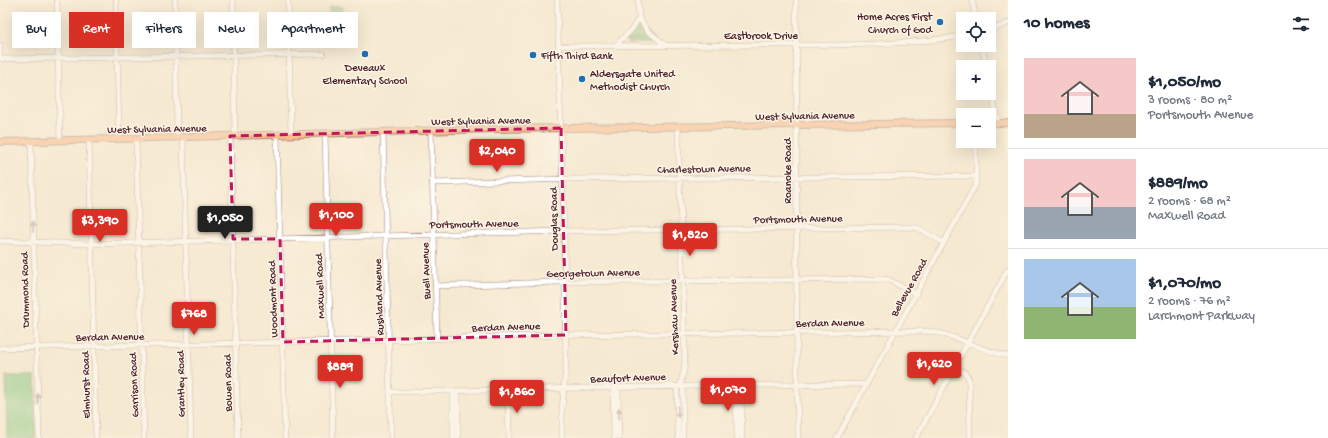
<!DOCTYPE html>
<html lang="en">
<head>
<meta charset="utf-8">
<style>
  :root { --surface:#fff; --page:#f6f6f7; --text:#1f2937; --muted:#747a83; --line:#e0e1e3; --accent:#d93025 }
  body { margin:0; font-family:"Gochi Hand",sans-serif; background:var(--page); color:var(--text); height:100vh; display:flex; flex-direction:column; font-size:15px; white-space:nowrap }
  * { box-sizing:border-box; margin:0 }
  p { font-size:13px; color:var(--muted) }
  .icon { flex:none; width:22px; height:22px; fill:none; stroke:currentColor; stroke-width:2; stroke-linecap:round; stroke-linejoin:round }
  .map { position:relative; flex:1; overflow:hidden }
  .side { display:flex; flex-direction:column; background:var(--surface); width:320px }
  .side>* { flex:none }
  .banner { position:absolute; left:12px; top:12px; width:380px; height:36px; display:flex; gap:8px }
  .controls { position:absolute; left:956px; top:12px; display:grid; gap:8px }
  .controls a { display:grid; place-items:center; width:40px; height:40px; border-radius:0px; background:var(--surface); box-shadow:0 4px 16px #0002; font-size:20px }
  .price { position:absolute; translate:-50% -34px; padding:0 9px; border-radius:4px; background:var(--accent); color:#fff; font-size:13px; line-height:26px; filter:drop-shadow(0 1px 2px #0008) }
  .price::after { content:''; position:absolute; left:50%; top:24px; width:12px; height:9px; margin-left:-6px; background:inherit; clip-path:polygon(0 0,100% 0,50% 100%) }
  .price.current { background:#222; color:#fff }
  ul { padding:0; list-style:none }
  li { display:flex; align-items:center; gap:12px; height:100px; padding:0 16px }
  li+li { border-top:1px solid var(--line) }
  li span { display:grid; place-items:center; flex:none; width:112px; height:80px; border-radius:0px; color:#555 }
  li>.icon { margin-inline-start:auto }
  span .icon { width:48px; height:48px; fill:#fffc; stroke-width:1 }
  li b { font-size:17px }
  h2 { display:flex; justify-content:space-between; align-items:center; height:48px; padding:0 16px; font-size:17px }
  .tag { padding:0 14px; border-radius:0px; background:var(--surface); box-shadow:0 4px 16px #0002; font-size:14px; line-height:36px }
  .tag.current { background:var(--accent); color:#fff }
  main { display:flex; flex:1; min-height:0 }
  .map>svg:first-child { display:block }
  .green { fill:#82c882; stroke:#667456 }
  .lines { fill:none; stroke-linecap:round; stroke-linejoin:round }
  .minor-casing { stroke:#a0847e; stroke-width:6 }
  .major-casing { stroke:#a0847e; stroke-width:8 }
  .minor { stroke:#fff; stroke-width:5 }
  .major { stroke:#fcba8e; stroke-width:6 }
  .oneway { fill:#ae9aa0 }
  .marked { fill:none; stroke:#c2185b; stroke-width:3; stroke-dasharray:8 5; stroke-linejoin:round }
  .poi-dot { fill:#1f6fb2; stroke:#fcf5e5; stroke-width:1.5 }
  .labels { text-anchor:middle; stroke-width:3; stroke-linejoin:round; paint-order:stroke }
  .poi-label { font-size:11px; fill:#4a1f2b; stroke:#fcf5e5; text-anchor:start }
  .street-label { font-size:11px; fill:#4a1f2b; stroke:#fcf5e5 }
</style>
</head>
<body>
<main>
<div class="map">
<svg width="1008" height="438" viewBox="0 0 1008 438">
  <rect width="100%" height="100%" fill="#fcf5e5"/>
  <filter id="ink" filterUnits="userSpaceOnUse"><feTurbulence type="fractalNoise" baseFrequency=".025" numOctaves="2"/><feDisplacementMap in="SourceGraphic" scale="8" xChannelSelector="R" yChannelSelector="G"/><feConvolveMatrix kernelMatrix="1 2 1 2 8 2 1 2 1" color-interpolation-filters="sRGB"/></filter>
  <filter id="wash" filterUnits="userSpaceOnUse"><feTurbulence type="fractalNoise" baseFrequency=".012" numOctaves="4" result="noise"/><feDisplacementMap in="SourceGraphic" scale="16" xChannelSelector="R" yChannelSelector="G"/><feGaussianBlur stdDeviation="0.9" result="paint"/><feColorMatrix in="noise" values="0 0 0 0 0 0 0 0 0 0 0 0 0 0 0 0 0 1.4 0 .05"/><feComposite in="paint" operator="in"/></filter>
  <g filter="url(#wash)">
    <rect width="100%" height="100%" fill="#f6e9d1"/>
    <!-- green -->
    <path class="green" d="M342,6V17H329V7Z
      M639,21L643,28L638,37L630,40L640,38L644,29L656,42L654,43H627V42L630,40L626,41L625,39Z
      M6,376H35L36,438H7Z"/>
  </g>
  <g filter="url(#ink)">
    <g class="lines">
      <!-- minor casing -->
      <g class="minor-casing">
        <path id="minor" d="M57,0L60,140
          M116,0L119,139
          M175,0L177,138
          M233,0L235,136
          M288,0L291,134
          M557,0L564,231L566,365L562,410V438
          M796,0C798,146 795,292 798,438
          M972,0L976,19
          M639,18L648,31L665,45
          M989,31L1008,23
          M0,45V59
          M982,45L986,67
          M559,46C629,46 699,45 769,45C834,45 899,46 963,36
          M615,46L632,29L639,18L638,0
          M0,59L323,54
          M989,80L998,123
          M678,126L685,362L684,370L680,386
          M431,131L437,338
          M383,132L391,438
          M325,134L333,438
          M277,135L285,438
          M230,136L238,438
          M183,137L191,438
          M136,139L144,438
          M89,140L96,438
          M31,141L39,438
          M432,183L569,179L976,176
          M0,241L92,244L564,231L911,227L918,228L944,243
          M435,286L558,282L885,279L889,280L916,294
          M0,348L389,340L558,335L924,331C954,333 978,350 1008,356
          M955,367C961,370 967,372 969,380L970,438
          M736,385L737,438
          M741,385L742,438
          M677,386L678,438
          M683,386V438
          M613,388L614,438
          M618,388L619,438
          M508,390L509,438
          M453,391V438
          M458,391V438
          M390,392C549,389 708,385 867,384
          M837,438L976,184V141
          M916,438L1008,269"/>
      </g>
      <!-- major casing -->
      <g class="major-casing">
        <path id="major" d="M989,123H1008
          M0,142L490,129L963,123"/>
      </g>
      <!-- minor -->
      <use href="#minor" class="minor"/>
      <!-- major -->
      <use href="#major" class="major"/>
    </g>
    <!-- one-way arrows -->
    <defs><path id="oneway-solid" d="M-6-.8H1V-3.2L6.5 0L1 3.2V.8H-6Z"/></defs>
    <g class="oneway">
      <use href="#oneway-solid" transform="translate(33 227) rotate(-91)"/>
      <use href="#oneway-solid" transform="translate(38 399) rotate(-91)"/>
      <use href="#oneway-solid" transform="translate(678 412) rotate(89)"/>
      <use href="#oneway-solid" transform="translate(619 413) rotate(-91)"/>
    </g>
  </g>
  <!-- marked area -->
  <path d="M0 0H1008V438H0ZM561,128L566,335L283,342L280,239H233L230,136Z" fill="#f6e9d1" fill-opacity=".55" fill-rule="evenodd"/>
  <path class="marked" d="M561,128L566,335L283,342L280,239H233L230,136Z"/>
  <!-- markers -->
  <g class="poi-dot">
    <circle cx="940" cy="22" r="4"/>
    <circle cx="365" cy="54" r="4"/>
    <circle cx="533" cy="55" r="4"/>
    <circle cx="582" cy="79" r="4"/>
  </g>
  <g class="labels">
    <!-- poi labels -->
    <g class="poi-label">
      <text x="932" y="20" text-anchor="end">Home Acres First<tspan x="932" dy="13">Church of God</tspan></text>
      <text x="541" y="59">Fifth Third Bank</text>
      <text x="365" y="71" text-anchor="middle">Deveaux<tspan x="365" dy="13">Elementary School</tspan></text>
      <text x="590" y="77">Aldersgate United<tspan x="590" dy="13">Methodist Church</tspan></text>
    </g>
    <!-- street labels -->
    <g class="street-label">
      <text x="761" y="39">Eastbrook Drive</text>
      <text transform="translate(805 115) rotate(-1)" y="4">West Sylvania Avenue</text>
      <text transform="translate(481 120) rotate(-1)" y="4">West Sylvania Avenue</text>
      <text transform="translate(157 128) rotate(-1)" y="4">West Sylvania Avenue</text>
      <text transform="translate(704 168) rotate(-1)" y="4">Charlestown Avenue</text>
      <text transform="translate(787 171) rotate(-90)" y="4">Roanoke Road</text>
      <text transform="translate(798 218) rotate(-1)" y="4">Portsmouth Avenue</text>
      <text transform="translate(553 219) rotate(-91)" y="4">Douglas Road</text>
      <text transform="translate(474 223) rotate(-1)" y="4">Portsmouth Avenue</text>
      <text transform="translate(425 271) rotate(-92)" y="4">Buell Avenue</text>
      <text transform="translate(593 272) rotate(-1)" y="4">Georgetown Avenue</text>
      <text transform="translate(319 286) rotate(-92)" y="4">Maxwell Road</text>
      <text transform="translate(908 287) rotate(-61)" y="4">Bellevue Road</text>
      <text transform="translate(24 290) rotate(-91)" y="4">Drummond Road</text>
      <text transform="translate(378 297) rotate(-92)" y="4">Rushland Avenue</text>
      <text transform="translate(272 299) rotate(-92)" y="4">Woodmont Road</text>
      <text transform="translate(673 317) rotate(-92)" y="4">Kershaw Avenue</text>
      <text transform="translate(830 322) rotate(-1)" y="4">Berdan Avenue</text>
      <text transform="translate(506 326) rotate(-2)" y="4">Berdan Avenue</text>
      <text transform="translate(110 336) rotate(-1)" y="4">Berdan Avenue</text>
      <text transform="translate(628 377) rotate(-2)" y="4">Beaufort Avenue</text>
      <text transform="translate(227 383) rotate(-91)" y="4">Bowen Road</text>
      <text transform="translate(180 384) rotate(-91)" y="4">Grantley Road</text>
      <text transform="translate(85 385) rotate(-91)" y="4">Elmhurst Road</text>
      <text transform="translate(133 385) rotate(-92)" y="4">Garrison Road</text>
    </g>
  </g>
</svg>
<div class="controls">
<a><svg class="icon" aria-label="locate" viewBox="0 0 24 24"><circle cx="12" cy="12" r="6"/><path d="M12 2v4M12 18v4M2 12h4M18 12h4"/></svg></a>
<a>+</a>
<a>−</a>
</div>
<b class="price" style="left:497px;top:173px">$2,040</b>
<b class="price" style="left:336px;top:237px">$1,100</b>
<b class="price current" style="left:225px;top:240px">$1,050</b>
<b class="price" style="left:100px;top:243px">$3,390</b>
<b class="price" style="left:690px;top:257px">$1,820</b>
<b class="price" style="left:194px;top:336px">$768</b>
<b class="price" style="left:934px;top:386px">$1,620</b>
<b class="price" style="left:340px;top:389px">$889</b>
<b class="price" style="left:728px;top:412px">$1,070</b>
<b class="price" style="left:517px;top:414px">$1,860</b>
<div class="banner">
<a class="tag">Buy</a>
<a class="tag current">Rent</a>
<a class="tag">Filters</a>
<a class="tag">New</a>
<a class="tag">Apartment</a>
</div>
</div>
<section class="side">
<h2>10 homes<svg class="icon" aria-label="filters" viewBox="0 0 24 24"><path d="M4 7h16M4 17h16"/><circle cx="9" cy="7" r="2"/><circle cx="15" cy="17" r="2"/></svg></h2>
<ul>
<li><span style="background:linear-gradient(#f6c9c9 70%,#b9a48a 0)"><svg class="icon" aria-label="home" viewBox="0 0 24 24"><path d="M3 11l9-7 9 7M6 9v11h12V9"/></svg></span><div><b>$1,050/mo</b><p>3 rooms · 80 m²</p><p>Portsmouth Avenue</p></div></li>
<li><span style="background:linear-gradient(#f6c9c9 60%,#9aa5b1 0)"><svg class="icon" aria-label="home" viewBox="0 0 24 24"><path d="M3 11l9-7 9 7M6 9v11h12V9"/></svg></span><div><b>$889/mo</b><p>2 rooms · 68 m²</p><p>Maxwell Road</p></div></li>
<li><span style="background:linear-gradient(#a9c7e8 60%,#8fb573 0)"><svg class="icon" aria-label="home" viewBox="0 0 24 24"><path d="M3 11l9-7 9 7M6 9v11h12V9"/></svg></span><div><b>$1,070/mo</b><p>2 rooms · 76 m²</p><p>Larchmont Parkway</p></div></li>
</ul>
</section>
</main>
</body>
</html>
